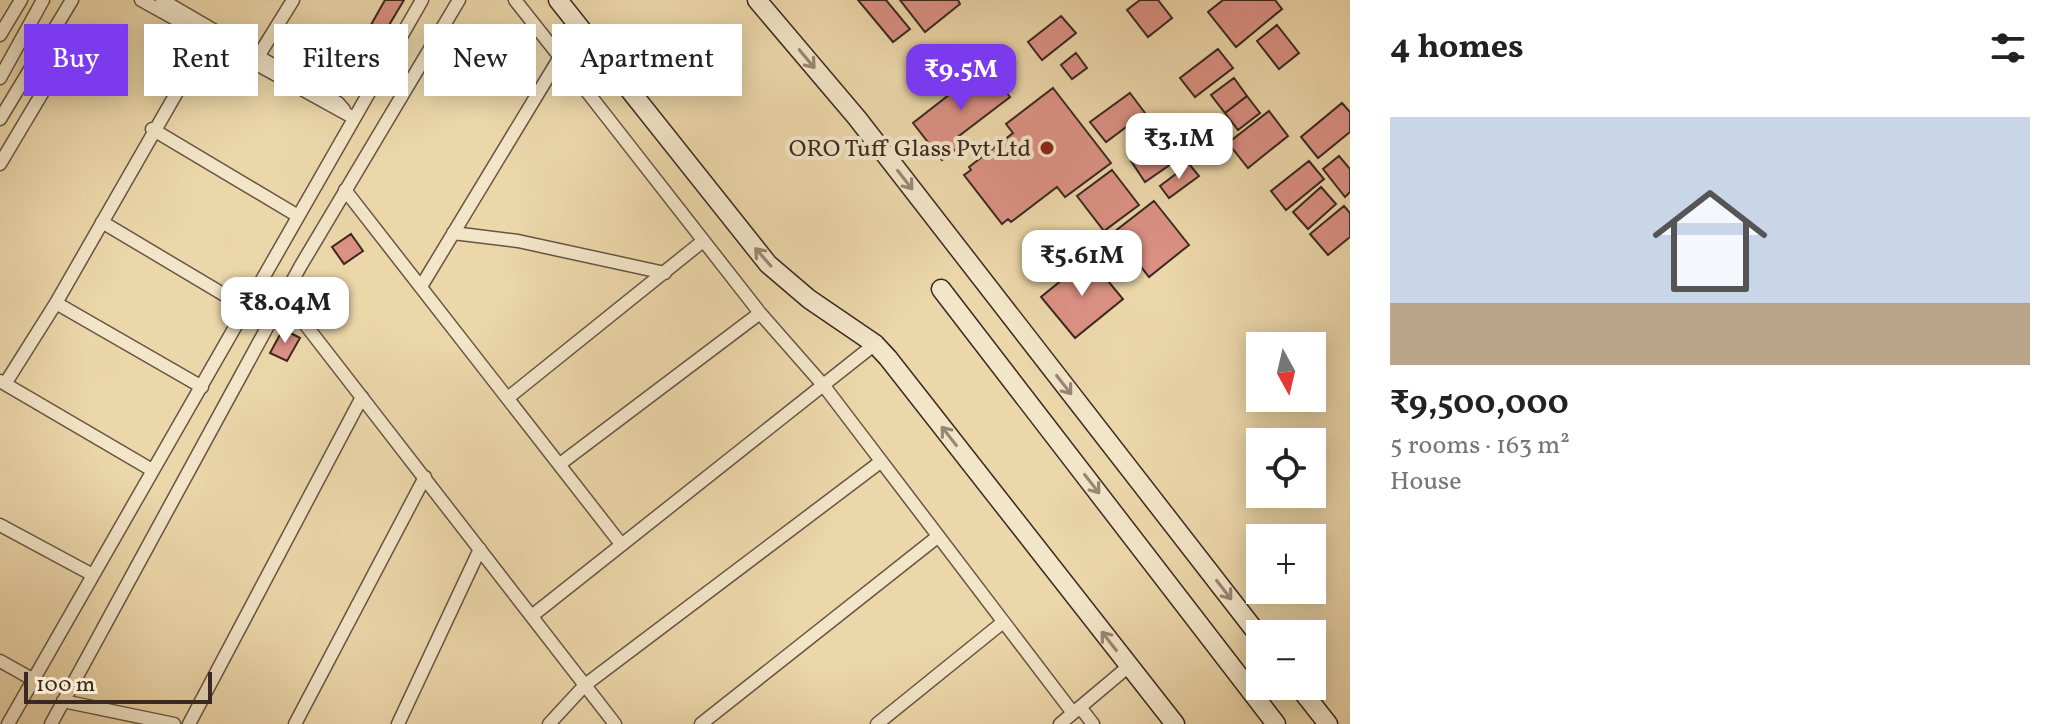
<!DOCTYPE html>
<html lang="en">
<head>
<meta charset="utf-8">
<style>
  :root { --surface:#fff; --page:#f2f2f2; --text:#222; --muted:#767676; --accent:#7c3aed }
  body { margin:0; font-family:Vollkorn,serif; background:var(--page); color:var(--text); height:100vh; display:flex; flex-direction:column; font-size:30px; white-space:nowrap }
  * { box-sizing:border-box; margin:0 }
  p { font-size:26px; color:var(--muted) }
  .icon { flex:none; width:44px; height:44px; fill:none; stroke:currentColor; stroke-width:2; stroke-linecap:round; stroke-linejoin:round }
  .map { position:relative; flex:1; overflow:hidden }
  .sheet { display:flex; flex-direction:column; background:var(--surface); width:720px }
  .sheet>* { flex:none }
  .top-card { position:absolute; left:24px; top:24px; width:760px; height:72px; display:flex; gap:16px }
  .needle { width:52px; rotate:172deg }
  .controls { position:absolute; left:1246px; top:332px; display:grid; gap:16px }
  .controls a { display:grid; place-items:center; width:80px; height:80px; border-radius:0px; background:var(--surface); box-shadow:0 4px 20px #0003; font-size:40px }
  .scale { position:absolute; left:24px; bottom:20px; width:188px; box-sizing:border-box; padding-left:8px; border:4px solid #3b2921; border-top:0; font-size:22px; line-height:28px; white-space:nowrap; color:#3b2921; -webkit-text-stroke:6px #f3e5c8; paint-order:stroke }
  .price { position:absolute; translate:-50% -68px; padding:0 18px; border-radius:16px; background:#fff; color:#222; font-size:26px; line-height:52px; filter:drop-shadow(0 2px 4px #0008) }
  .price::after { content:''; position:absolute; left:50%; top:48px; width:24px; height:18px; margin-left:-12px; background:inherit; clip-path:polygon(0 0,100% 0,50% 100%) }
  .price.on { background:var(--accent); color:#fff }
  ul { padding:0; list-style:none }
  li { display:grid; align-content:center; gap:16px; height:424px; padding:0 40px }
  li span { display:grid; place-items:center; height:248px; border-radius:0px; color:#555 }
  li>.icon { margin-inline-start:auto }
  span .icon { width:144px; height:144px; fill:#fffc; stroke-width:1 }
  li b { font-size:34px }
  h2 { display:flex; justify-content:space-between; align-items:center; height:96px; padding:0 40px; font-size:34px }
  .pill { padding:0 28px; border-radius:0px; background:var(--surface); box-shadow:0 4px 20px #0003; font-size:28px; line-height:72px }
  .pill.on { background:var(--accent); color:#fff }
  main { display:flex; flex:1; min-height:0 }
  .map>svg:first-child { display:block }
  .building { fill:#db9184; stroke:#3b2921; stroke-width:2 }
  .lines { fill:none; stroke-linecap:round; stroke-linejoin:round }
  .street-casing { stroke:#675443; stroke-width:15 }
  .secondary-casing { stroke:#3b2921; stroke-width:21 }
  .street { stroke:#f3e5c8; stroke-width:12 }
  .secondary { stroke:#f3e5c8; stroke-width:18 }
  .oneway { stroke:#978774 }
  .poi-dot { fill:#8f2418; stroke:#f3e5c8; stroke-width:3 }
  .labels { text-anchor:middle; stroke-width:8; stroke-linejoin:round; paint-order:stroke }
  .poi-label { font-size:24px; fill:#3b2921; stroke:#f3e5c8; text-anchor:end }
</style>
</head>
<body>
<main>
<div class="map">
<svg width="1350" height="724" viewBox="0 0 1350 724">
  <rect width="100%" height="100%" fill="#ecd7aa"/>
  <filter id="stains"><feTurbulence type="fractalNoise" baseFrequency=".0025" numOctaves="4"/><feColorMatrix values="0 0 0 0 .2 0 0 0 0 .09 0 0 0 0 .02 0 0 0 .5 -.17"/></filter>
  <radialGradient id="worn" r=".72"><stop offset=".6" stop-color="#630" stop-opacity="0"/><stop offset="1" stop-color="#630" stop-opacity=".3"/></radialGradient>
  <!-- building -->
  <path class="building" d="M385,0H404L376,47L363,39Z
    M858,0H886L910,29L893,42Z
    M900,0H958L960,4L925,32Z
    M1140,0H1158L1172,18L1148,37L1127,10Z
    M1223,0H1275L1282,9L1236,47L1208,12Z
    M1061,16L1076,33L1042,60L1028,42Z
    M1277,25L1299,53L1279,69L1257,41Z
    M1218,49L1233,68L1195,97L1180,78Z
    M491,53L509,63L498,82L480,72Z
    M1076,53L1087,68L1072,79L1061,65Z
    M986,66L1010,97L959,136L964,143L942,160L913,123Z
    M1234,78L1247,96L1225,113L1211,95Z
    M1053,88L1111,163L1065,197L1057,187L1011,222L1008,219L1002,224L964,175L971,170L969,167L1013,133L1006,124Z
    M1130,93L1145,113L1106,142L1090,122Z
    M1247,96L1260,113L1238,130L1225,113Z
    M1342,103L1350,112V132L1318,158L1301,137Z
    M1269,111L1288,136L1248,168L1228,143Z
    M1169,135L1184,155L1145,182L1131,161Z
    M1339,156L1350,169V192L1345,197L1323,169Z
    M1309,161L1324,179L1286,210L1271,191Z
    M1189,164L1199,176L1169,198L1160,186Z
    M1112,170L1139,205L1104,231L1077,196Z
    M1321,187L1336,204L1308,229L1293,212Z
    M1154,201L1189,245L1149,277L1114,232Z
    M1344,206L1350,213V237L1328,255L1310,234Z
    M351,234L363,251L344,264L332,247Z
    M1089,258L1123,299L1075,338L1041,297Z
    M283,329L300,338L287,361L270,353Z"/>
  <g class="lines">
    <!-- street casing -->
    <g class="street-casing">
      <path id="street" d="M141,0L354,118
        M162,0L338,103L344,110
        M515,0L560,57
        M0,35L21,0
        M259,55L293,0
        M0,78L43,0
        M0,119L72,0
        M152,129L298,216
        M0,164L47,85L49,70L42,49
        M345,190L621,544
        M102,222L248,309
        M453,233L518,241L665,273
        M422,285L560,57L760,313L824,386L1073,713
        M284,297L615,724
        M56,303L202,387
        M0,381L152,470
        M5,384L56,303L208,38
        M509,397L703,241
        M560,464L760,313
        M0,525L91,574
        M533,615L875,344
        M0,661L34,680
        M63,701L174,724
        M1080,707L1093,724
        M8,724L422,0
        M51,724L300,267L459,0
        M189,724L362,397
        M295,724L425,477
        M398,724L480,549
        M549,724L585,685L879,463
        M701,724L936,538
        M877,724L1002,623
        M1060,724L1129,666"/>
    </g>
    <!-- secondary casing -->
    <g class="secondary-casing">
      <path id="secondary" d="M558,0L768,264L809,299L875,344L888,358L1175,724
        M757,0L857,118L1260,637
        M941,289L1276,724
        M1298,686L1328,724"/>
    </g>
    <!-- street -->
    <use href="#street" class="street"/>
    <!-- secondary -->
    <use href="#secondary" class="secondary"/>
  </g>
  <!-- one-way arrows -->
  <defs><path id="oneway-shaft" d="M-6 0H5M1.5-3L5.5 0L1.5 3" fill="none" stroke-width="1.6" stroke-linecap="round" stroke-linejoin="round" transform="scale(2)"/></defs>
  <g class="oneway">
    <use href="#oneway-shaft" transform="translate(807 59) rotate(50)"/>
    <use href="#oneway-shaft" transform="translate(905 180) rotate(52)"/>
    <use href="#oneway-shaft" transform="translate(763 257) rotate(-131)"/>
    <use href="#oneway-shaft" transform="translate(1064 385) rotate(52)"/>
    <use href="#oneway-shaft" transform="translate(949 436) rotate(-128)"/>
    <use href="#oneway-shaft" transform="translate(1092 484) rotate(52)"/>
    <use href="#oneway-shaft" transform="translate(1224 590) rotate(52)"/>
    <use href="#oneway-shaft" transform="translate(1109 641) rotate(-128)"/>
  </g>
  <!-- markers -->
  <circle class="poi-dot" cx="1047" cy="148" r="8"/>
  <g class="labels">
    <!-- poi labels -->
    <g class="poi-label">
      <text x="1031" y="156">ORO Tuff Glass Pvt Ltd</text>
    </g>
  </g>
  <rect width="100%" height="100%" filter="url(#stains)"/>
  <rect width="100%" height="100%" fill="url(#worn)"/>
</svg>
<div class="controls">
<a><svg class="needle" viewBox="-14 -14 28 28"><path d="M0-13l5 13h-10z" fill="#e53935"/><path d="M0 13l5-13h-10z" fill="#767676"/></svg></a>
<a><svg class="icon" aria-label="locate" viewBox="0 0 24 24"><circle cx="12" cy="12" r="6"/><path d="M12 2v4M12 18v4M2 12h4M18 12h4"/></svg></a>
<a>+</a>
<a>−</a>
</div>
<div class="scale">100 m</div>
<b class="price on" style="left:961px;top:112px">₹9.5M</b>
<b class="price" style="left:1179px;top:181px">₹3.1M</b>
<b class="price" style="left:1082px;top:298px">₹5.61M</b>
<b class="price" style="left:285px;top:345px">₹8.04M</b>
<div class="top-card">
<a class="pill on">Buy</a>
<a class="pill">Rent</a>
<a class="pill">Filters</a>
<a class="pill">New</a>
<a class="pill">Apartment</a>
</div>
</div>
<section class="sheet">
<h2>4 homes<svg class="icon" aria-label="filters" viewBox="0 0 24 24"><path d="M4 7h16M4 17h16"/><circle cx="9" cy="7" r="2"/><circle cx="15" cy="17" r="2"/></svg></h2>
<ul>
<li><span style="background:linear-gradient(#c9d6e8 75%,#b9a48a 0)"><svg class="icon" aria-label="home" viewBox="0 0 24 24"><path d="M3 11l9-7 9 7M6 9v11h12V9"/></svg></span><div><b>₹9,500,000</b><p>5 rooms · 163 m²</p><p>House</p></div></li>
</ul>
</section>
</main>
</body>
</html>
